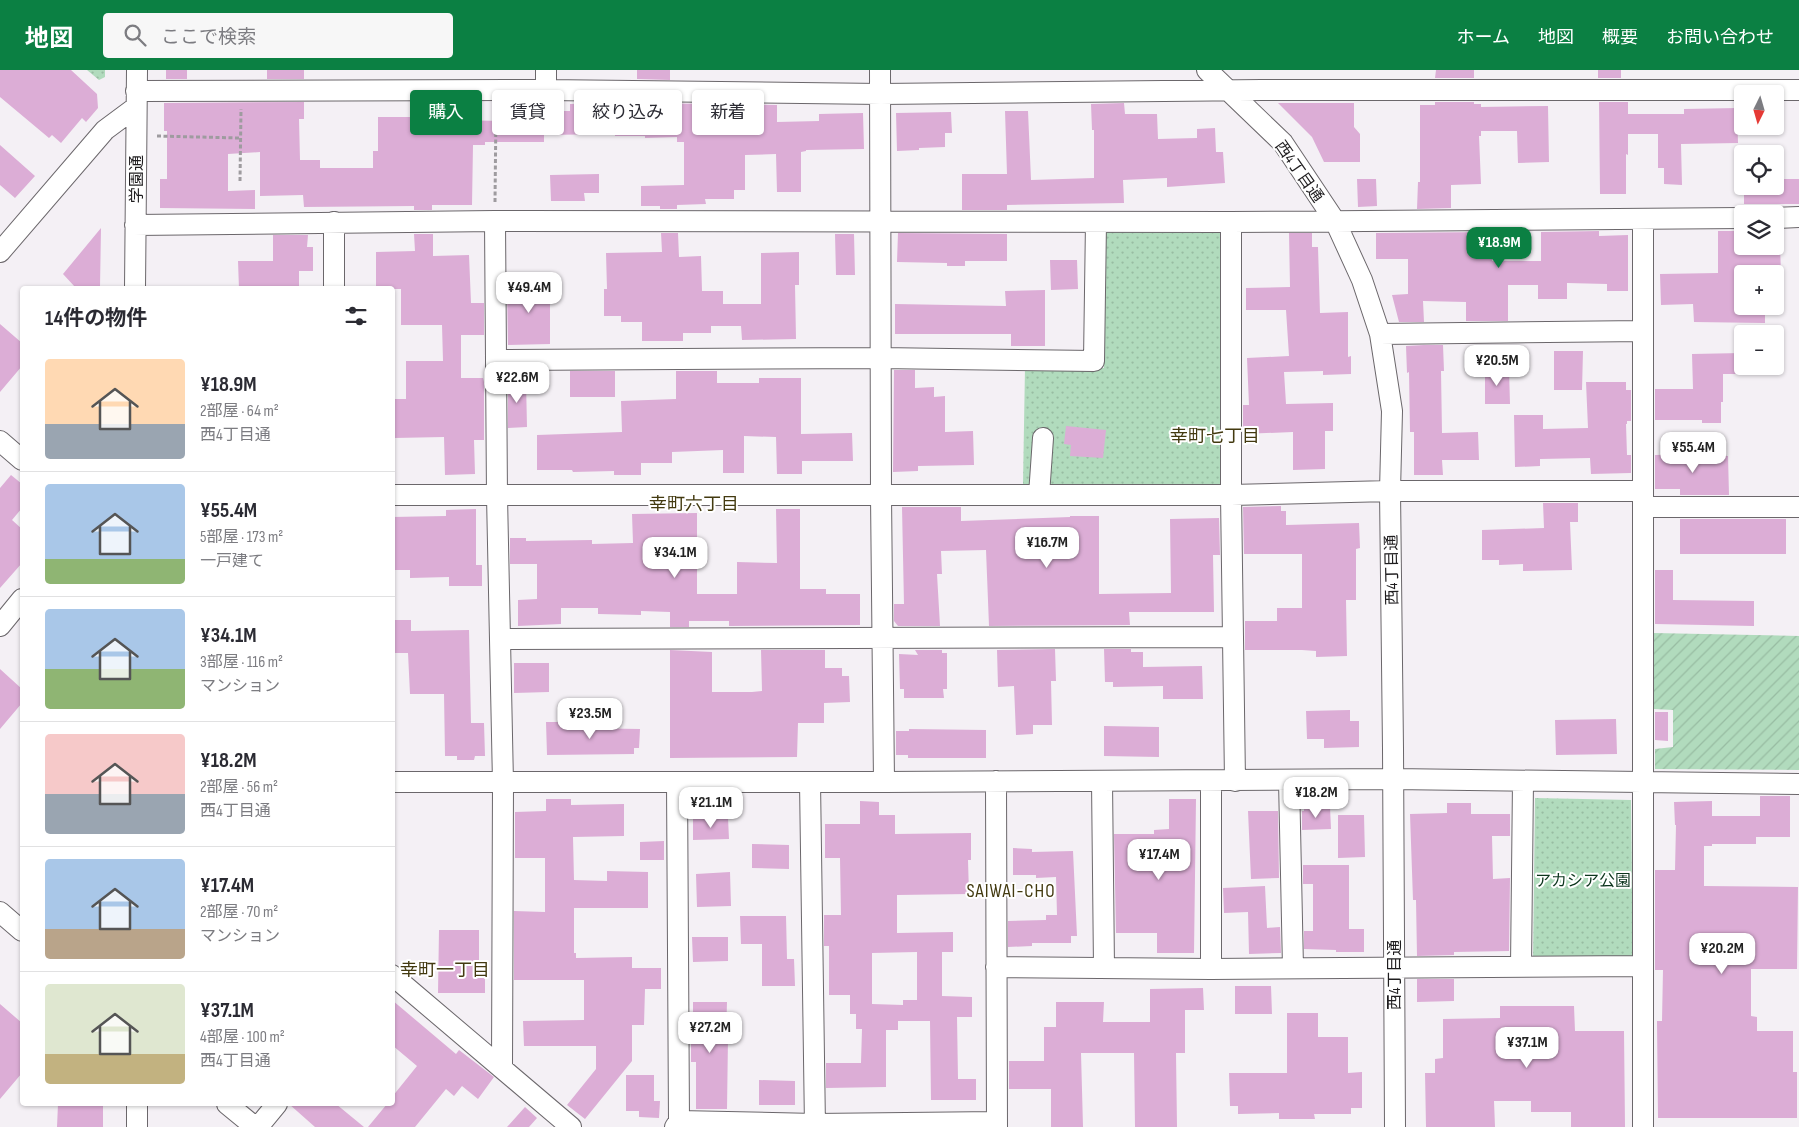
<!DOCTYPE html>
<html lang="ja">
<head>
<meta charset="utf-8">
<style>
  :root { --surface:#fff; --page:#f7f7f7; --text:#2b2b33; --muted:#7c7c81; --line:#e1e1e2; --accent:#0b8043 }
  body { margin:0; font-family:"Sofia Sans Condensed","Noto Sans JP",sans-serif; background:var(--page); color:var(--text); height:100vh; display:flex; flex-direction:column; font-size:19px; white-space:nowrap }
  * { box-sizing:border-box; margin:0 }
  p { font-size:16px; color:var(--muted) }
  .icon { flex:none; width:28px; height:28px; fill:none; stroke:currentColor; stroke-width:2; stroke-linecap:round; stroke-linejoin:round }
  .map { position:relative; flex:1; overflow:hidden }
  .side { position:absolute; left:20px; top:216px; width:375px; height:820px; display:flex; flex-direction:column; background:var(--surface); border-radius:5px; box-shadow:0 1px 4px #0004 }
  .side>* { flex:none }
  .top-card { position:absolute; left:410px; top:20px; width:475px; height:45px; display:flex; gap:10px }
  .needle { width:32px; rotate:185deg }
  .controls { position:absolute; left:1734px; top:15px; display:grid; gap:10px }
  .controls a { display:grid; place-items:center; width:50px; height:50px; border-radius:5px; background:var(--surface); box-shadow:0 1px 4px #0004; font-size:25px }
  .price { position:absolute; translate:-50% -42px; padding:0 11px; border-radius:10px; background:#fff; color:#222; font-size:16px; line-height:32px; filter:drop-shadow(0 1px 2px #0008) }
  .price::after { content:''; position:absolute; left:50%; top:30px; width:15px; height:11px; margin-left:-8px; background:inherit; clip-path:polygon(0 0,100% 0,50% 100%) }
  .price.on { background:var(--accent); color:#fff }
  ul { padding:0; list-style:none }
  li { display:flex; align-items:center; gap:15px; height:125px; padding:0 25px }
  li+li { border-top:1px solid var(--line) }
  li span { display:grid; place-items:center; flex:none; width:140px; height:100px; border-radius:5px; color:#555 }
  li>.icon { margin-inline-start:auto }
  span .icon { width:60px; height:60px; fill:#fffc; stroke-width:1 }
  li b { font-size:21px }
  h2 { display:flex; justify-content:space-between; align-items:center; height:60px; padding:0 25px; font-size:21px }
  .tag { padding:0 18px; border-radius:5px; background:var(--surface); box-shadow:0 1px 4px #0004; font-size:18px; line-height:45px }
  .tag.on { background:var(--accent); color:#fff }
  header { display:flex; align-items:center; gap:30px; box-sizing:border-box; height:70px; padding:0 25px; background:var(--accent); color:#fff }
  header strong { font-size:24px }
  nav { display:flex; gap:28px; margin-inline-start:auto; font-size:18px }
  .search { width:350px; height:45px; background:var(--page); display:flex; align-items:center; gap:12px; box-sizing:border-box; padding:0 18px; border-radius:5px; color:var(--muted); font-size:19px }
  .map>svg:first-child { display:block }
  .park { fill:url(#park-dots) }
  .garden { fill:url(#garden-furrows) }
  .building { fill:#dcadd6; fill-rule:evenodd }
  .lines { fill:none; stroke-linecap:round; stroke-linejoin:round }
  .minor-casing { stroke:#6b676b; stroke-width:22 }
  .path { stroke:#9e9b9f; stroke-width:3; stroke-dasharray:4 2.5; stroke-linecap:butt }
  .minor { stroke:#fff; stroke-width:20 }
  .labels { text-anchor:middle; stroke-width:4; stroke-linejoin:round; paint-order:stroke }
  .street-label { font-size:16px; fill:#1f1d1f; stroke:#fff }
  .park-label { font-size:16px; fill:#0c351d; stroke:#fff }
  .neighbourhood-label { font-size:18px; fill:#433a10; stroke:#fff }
  .quarter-label { font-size:19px; letter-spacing:1px; fill:#433a10; stroke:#fff }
</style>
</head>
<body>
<header>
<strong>地図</strong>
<div class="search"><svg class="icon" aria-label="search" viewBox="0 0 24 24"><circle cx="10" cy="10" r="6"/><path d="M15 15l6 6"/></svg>ここで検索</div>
<nav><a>ホーム</a><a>地図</a><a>概要</a><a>お問い合わせ</a></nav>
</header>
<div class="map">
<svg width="1799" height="1057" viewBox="0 0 1799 1057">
  <defs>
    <pattern id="park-dots" width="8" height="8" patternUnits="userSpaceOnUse" patternTransform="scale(1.25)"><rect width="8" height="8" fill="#b1dbbd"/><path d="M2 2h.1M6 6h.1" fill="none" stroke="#98bca2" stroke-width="1.8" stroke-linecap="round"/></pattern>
    <pattern id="garden-furrows" width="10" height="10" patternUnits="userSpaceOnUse" patternTransform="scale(1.25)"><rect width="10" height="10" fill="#b1dbbd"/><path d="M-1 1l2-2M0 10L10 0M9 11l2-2" fill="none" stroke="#98bca2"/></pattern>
  </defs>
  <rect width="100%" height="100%" fill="#f4f0f5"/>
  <!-- park -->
  <path class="park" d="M87,0H105V7L99,10Z
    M1105,162L1224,163V414H1023L1025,297L1104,298Z
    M1535,728L1631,730L1633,890H1533Z"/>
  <!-- garden -->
  <path class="garden" d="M1653,563L1799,566V700L1655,699V679L1673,677V640L1654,639Z"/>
  <!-- building -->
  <path class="building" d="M0,0H71L97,24L98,38L86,52L82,48L61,73L52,65L49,68L0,27Z
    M166,0H187V9H166Z
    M267,0H304V9H267Z
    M637,0H670V10L637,9Z
    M1436,0H1474V8H1435Z
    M1598,0H1621V8H1598Z
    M304,32V49H299L300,90H320V98H373V81H378V47H446V50L507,51V41H570V34L637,33L777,35V52L819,51V44L863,43L864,79L806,80V81L801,82V122H777L776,84L745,85V120H734V129H705L706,134L677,135V139H660V136H641V116L684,115V72H677V67L645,68V66H615V64L544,65V72H485V75H473L472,135H432V140H414V136L304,137L303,125L260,126V82L228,84V121L255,120V139L160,138V109H167V61H164V33Z
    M1435,32H1474V34H1481V37L1548,36L1549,92L1518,93L1517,61H1481V66H1479L1481,114L1451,115V138L1417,139L1418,112H1420V35H1435Z
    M1599,32H1628V44H1684V39L1737,38L1738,73L1681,74L1682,115L1664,114V98H1658V64H1628V85L1626,84V124H1600Z
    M1124,33L1125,44H1157L1158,69L1197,68V59L1215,58L1216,82H1223L1225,113L1167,117V108L1123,110L1124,133L1007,135V140H962V104H1007L1005,41H1028L1031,110L1094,108V60H1092L1091,34Z
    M1278,33H1354V57L1360,64V92H1324L1312,67Z
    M951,42L952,63H945V77L919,78V80L897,81L896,43Z
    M0,75L35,106L15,128L0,115Z
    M599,104V123H584L585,131H551L550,105Z
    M1357,109H1376L1377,136L1358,137Z
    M1775,109H1799V134H1744V116H1775Z
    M101,158L100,217H75L63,204Z
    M1599,161V166L1628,165V221H1607V214L1567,213V229H1538V215H1508V251H1466V232L1423,231L1424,252H1399L1392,225L1408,224V189H1376V163L1492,162V191H1541V162Z
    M1718,161H1738V176H1780L1781,203H1742V236H1765V253L1694,252L1693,234L1661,235L1660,204L1718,203Z
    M661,163H678L679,187L701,186L702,221H723V234H761V183L799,182V215H795L796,269L742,270L741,256H711V263H683V271H642V252H621V246H604V219H607L606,183L662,182Z
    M898,163L1007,164V191H965V196H947V193L897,192Z
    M1289,163H1312V177H1318L1320,243L1348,242V287L1351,286V304L1323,305V301L1284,302L1286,334L1333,333V361H1325V399L1293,400V362L1243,364V335H1249L1247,288L1289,286L1286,240H1246V218L1290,217Z
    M414,164H433V186L469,185L471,233H484V265H461V308H483L484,312V370H474L475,404L445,405L444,367L394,368L393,329H406V291H443L442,255H401V219H376V182L415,181Z
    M835,164H854L855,205H836Z
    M273,165H308L307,177H313V201H299V219H239L238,191H273Z
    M1050,190H1077L1078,219L1051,220Z
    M550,212V274L508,275L507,219H516V213Z
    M1045,220V276H1011V264H895V234L1006,236L1005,221Z
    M0,254L22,273V296L0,322Z
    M1424,275H1443L1444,301H1441L1442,363L1478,362L1479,390H1442L1443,405H1414V362H1410L1409,302L1407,303L1406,276Z
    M1554,281H1583L1582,320H1554Z
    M1742,283V304H1723V332H1721V353H1702V350H1655V319H1693L1692,284Z
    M1485,299H1509L1510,334H1485Z
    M894,300H915V318L934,317V327L945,326V362L973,361L974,395L918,396V401L893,402Z
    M570,301H615V327H570Z
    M676,301H717V313H759V308H801V364L852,363L853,391H802V404H777L776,367L744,366V403H723V380L672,382V393H641V405H614V401L573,402L572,400H537V365L622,362L621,331L676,329Z
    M508,311H526L527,357L508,358Z
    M1586,312H1626V320H1631V351H1627V354H1626L1627,385H1631V403L1591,404L1590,388L1540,389V396L1515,397L1514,345H1543V359L1588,358Z
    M1066,356L1106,360L1103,388L1070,386L1071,375L1064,374Z
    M1696,384V386H1728L1729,425H1680V419H1655V385Z
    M11,405L22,414V438L12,450L22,459V493L0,518V418Z
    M1543,433H1578V452H1570L1572,500L1523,501V494L1499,495V490H1482V460L1544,458Z
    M1281,436V441H1286V455L1359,453L1360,478L1356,479V530H1346L1347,586L1316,587V581L1302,580H1245V551H1277V538H1302V484H1244L1243,437Z
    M902,437H961V451L1070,447V446H1099V524L1171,523L1170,449L1219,448L1220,485H1213L1214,542H1129L1130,555L989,556L986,480L941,481L942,504H937L940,556H898L894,551V534H904Z
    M476,439V495H482V516H449V507L410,508V500H392V447L446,446V440Z
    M776,439H800V519H826V524H860V555L729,556V551H689V557H670V542L641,541V545L598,544V538H561V554L518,556V530L537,529V494H510V468H526V471L592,470V474L633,473L632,444L697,443V524H737V492L777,493Z
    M1680,449H1786V484H1680Z
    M1655,500H1673V530L1754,531V556L1655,554Z
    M392,550H411V561L469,560L471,653H484L485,686H475L474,690H457V686H445L444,624H410L408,583H392Z
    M1055,579L1056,611H1051L1052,655H1033V664L1016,665L1014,616L998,617L997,580Z
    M1104,579H1131V582H1143V597L1202,596L1203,629H1163V616L1113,617V612H1105Z
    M670,580L712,582V622H752L762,621L761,580H825V598H842V606H849L850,632L824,633V653H798L797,687L670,688Z
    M915,580H942V583H947V619H943L944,628H904V619H900L899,584L918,585Z
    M514,593H549V622L514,623Z
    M0,599L22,619V633L0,659Z
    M1350,640V651H1359V677L1324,678V669H1307L1306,641Z
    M1655,642H1668V671L1655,670Z
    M1616,649L1617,684L1556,685L1555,650Z
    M546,652H578L579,658L640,659L639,678H634V684L547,685Z
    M1104,656L1159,657V687L1104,686Z
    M909,659L986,660V688H908V685H896V661H909Z
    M1760,726H1790V767H1756V774H1712V776H1704V816L1798,817L1797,899H1751V946L1757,947V961H1793V1002H1797V1048H1658L1657,951H1662L1663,900H1655V800H1675L1676,755H1675L1674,732L1712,731V746H1760Z
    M546,729H571V735L624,734V766L573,767L574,810L607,811V801L648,802V838H574V883H576V888L632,887V898H661V919H645L644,955H632V991L585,1049L567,1035L596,999V976H524L523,951L584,950V910H514V841L545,842V788H515V742L546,741Z
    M1169,729H1196L1194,883H1157V863H1116L1114,764H1154V760L1169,759Z
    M860,731L879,732V745H895V764L971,763V790H968L969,824L897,825V863L953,862V882H942V926L972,927V947H957L958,1009H976V1030H931L930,951H898V960H886V1017L826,1018V993H861L862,959H856V944H850V925H829V876H824V845H841L840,788H825V754H860ZM917,882V930H903V935L872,934V883Z
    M1447,733H1471V744H1510V766H1492L1493,809L1510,808L1509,881L1454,882V885L1417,886L1416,830H1413L1410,744L1447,743Z
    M1330,737L1331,759L1302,760V741H1304V738Z
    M1248,741H1278L1279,808L1251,809Z
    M1338,745H1364L1365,787L1338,788Z
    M728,748L729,769L693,770V749Z
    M664,771V790H640V772Z
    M752,774L789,775V799L752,798Z
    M1013,778L1032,779V782L1073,781L1077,866H1071V873H1032V876L1008,877V851L1046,850V845H1057L1056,807L1036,808V805H1013Z
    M1303,795H1349V859H1364V882H1336V880L1304,879V861H1313V814H1303Z
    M730,802L731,836L697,837L696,804Z
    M1265,816L1267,858L1280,857L1281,883L1249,884L1248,842L1224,843L1223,818Z
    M740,846H786L787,889H794L795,916H762V874H741Z
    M439,860H479V898H485V923H438Z
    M692,867H728V891L693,892Z
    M1417,909H1454V931L1417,932Z
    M1235,916H1271L1272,944H1235Z
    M1203,918L1204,940H1185V983H1176L1177,1057H1135L1134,983H1081L1083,1057H1051V1019H1009V991H1044V957H1056V932H1104L1103,952H1150V919Z
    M392,930L456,984L459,980L494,1007L478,1029L462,1016L454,1026L446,1019L415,1057H368L387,1034H392V1027L417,996L392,975Z
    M693,932H727L726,968H728L727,1039H696V992H691V967H693Z
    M0,934L22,953V1003L0,1029Z
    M1500,936H1574L1575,961H1624L1625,1057H1571V1042H1531V1031H1494L1495,1057H1426L1425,1003H1435V989L1443,988V949L1500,948Z
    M1287,943H1318V967H1348V1003L1362,1002V1038H1351V1044H1314L1315,1049H1279V1043L1238,1044V1036H1230L1229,1003H1287Z
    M626,1005H654V1031H660L659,1048L639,1047V1041H626Z
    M759,1010L795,1011V1035H759Z
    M58,1034H103V1057H57Z
    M289,1034H336L364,1057H315Z
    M525,1037L537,1048L529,1057H507Z"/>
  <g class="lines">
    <!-- minor casing -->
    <g class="minor-casing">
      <path id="minor" d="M880,0L881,426L884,712
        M1207,0L1283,73L1335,151L1362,210L1380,264L1392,341L1390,421L1393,678L1395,1057
        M546,20V0
        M136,21L546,20L881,24L1262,20H1799
        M1775,148L1799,147
        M1643,150V1057
        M495,151L497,426L503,713L502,998
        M1231,152V425L1235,711
        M135,155L495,151L1231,152L1742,148
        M0,182L105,60L136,37
        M135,219L137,0
        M334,219V152
        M1380,264L1643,261
        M496,290L881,288L1094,291L1096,152
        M0,371L22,390
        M392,425H1231L1390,421H1643
        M1039,425L1043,368
        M1644,437H1799
        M0,556L22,529
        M500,569L1233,567
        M1289,710L1293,898
        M996,711L997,1057
        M1102,711L1104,898
        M1211,711V899
        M392,712H884L1393,709L1799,714
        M810,712L815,1057
        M0,842L22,861
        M1521,896L1523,711
        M996,897L1211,899L1643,896
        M392,905L571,1057
        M137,1034V1057
        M227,1034L255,1057
        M679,1051L815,1054L996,1052
        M258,1057L277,1034
        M675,1057L679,1051L677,712"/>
    </g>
    <!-- path -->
    <path class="path" d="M157,66L240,68
      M240,111L241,39
      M495,132L496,39"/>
    <!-- minor -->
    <use href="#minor" class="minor"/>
  </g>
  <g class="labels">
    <!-- street labels -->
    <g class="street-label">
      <text transform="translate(1300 101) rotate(55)" y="6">西4丁目通</text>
      <text transform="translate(136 109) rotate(-90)" y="6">学園通</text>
      <text transform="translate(1391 500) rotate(-91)" y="6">西4丁目通</text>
      <text transform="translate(1394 905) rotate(-90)" y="6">西4丁目通</text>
    </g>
    <!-- park labels -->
    <g class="park-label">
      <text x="1583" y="816">アカシア公園</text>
    </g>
    <!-- neighbourhood labels -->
    <g class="neighbourhood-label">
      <text x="1215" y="372">幸町七丁目</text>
      <text x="694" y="440">幸町六丁目</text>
      <text x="445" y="906">幸町一丁目</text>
    </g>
    <!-- quarter labels -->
    <g class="quarter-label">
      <text x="1011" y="827">SAIWAI-CHO</text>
    </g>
  </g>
</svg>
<div class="controls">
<a><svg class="needle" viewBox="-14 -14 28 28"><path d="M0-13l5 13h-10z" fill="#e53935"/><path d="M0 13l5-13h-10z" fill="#7c7c81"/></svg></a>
<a><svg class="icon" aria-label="locate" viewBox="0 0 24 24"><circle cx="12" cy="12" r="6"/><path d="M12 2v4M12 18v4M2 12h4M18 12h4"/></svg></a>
<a><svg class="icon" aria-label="layers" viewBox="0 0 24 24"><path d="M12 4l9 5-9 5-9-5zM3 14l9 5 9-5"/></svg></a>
<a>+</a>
<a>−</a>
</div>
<b class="price on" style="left:1499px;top:199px">¥18.9M</b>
<b class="price" style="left:529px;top:244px">¥49.4M</b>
<b class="price" style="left:1497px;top:317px">¥20.5M</b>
<b class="price" style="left:517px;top:334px">¥22.6M</b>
<b class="price" style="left:1693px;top:404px">¥55.4M</b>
<b class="price" style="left:1047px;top:499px">¥16.7M</b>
<b class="price" style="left:675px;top:509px">¥34.1M</b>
<b class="price" style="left:590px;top:670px">¥23.5M</b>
<b class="price" style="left:1316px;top:749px">¥18.2M</b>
<b class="price" style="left:711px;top:759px">¥21.1M</b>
<b class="price" style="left:1159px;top:811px">¥17.4M</b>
<b class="price" style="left:1722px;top:905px">¥20.2M</b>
<b class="price" style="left:710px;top:984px">¥27.2M</b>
<b class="price" style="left:1527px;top:999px">¥37.1M</b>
<div class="top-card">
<a class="tag on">購入</a>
<a class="tag">賃貸</a>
<a class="tag">絞り込み</a>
<a class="tag">新着</a>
</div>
<section class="side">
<h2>14件の物件<svg class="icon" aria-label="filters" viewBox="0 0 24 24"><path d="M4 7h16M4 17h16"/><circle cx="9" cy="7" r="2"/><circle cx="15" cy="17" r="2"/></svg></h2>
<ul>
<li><span style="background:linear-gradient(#ffd9b3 65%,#9aa5b1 0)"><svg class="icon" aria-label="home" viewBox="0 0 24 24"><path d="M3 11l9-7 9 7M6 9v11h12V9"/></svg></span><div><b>¥18.9M</b><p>2部屋 · 64 m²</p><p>西4丁目通</p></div></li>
<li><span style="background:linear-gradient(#a9c7e8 75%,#8fb573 0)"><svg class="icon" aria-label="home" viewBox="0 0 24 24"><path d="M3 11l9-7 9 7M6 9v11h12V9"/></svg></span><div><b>¥55.4M</b><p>5部屋 · 173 m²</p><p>一戸建て</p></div></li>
<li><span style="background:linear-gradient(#a9c7e8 60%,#8fb573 0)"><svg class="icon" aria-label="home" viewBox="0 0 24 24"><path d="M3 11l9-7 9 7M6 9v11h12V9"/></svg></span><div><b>¥34.1M</b><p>3部屋 · 116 m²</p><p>マンション</p></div></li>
<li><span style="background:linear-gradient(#f6c9c9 60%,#9aa5b1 0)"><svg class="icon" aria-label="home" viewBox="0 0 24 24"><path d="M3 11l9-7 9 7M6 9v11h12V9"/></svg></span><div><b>¥18.2M</b><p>2部屋 · 56 m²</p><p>西4丁目通</p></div></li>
<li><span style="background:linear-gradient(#a9c7e8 70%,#b9a48a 0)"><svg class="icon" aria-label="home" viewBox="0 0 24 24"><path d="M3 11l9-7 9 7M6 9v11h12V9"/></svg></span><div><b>¥17.4M</b><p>2部屋 · 70 m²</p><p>マンション</p></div></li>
<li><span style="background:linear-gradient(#dfe7d0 70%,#c2b280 0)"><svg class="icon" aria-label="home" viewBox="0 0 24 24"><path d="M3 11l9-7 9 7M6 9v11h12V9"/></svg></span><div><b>¥37.1M</b><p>4部屋 · 100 m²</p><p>西4丁目通</p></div></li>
</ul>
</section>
</div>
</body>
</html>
